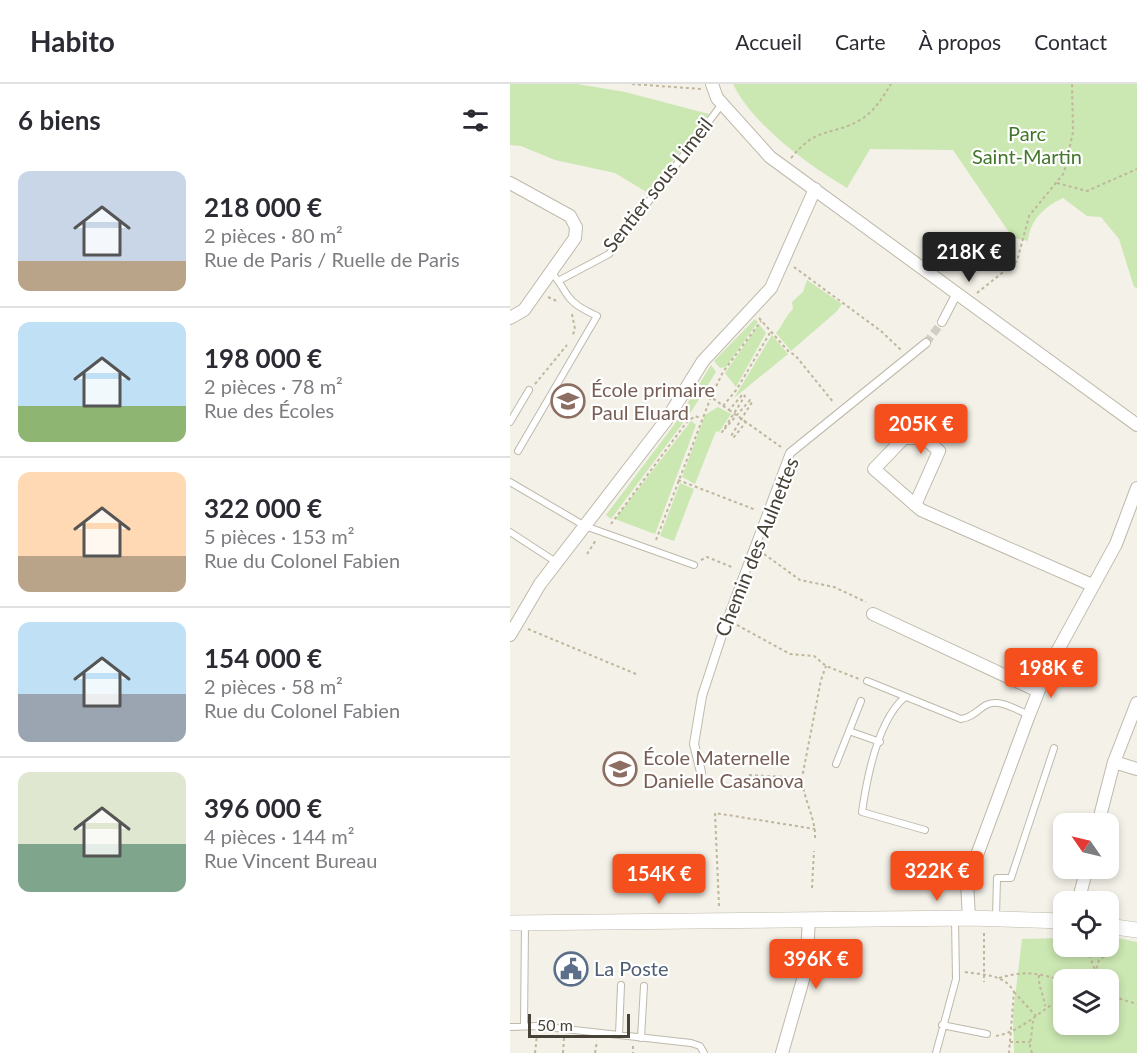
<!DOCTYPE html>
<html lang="fr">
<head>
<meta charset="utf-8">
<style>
  :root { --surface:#fff; --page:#f7f7f7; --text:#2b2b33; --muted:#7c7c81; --line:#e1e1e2; --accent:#f54f1e }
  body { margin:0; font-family:Lato,sans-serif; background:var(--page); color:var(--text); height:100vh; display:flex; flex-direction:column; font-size:22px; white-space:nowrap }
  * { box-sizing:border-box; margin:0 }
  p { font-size:20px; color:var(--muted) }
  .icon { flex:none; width:33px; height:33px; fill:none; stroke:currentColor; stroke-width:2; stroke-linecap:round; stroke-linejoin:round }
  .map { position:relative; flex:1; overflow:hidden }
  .drawer { display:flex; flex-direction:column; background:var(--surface); width:510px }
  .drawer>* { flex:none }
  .needle { width:39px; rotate:304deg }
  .fabs { position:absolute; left:543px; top:729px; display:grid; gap:12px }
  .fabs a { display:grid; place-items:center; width:66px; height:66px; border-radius:12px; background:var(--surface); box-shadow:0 3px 9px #0003; font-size:30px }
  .scale { position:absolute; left:18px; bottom:15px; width:102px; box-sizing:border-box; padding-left:6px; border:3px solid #474237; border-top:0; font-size:16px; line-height:21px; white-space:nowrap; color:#474237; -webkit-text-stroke:4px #fff; paint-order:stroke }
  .price { position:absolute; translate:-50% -51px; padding:0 14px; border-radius:6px; background:var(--accent); color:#fff; font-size:20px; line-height:39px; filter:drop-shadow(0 2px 3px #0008) }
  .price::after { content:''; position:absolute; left:50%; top:36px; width:18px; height:14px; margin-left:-9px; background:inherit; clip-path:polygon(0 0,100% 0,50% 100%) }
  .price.current { background:#222; color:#fff }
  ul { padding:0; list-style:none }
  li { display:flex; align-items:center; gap:18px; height:150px; padding:0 18px }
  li+li { border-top:2px solid var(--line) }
  li span { display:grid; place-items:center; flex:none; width:168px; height:120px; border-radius:12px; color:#555 }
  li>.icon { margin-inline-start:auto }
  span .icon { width:72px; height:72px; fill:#fffc; stroke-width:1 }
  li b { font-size:26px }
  h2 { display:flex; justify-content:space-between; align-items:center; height:72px; padding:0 18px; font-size:26px }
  header { display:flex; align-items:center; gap:36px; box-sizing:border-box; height:84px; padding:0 30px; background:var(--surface); border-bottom:2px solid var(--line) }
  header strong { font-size:28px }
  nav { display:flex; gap:33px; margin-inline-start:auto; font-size:21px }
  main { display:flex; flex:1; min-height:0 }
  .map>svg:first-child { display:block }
  .green { fill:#cbe7b2; fill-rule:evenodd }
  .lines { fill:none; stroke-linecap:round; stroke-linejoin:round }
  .pedestrian-tunnel { stroke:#d1cec5; stroke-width:8; stroke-dasharray:8 4; stroke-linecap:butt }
  .service-casing { stroke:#bfb9ab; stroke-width:8 }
  .pedestrian-casing { stroke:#bfb9ab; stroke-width:10 }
  .minor-casing { stroke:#bfb9ab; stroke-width:14 }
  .tertiary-casing { stroke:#bfb9ab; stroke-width:16 }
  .path { stroke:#c0b69c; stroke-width:2; stroke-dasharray:3 3; stroke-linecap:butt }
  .service { stroke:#fff; stroke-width:6 }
  .pedestrian { stroke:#fff; stroke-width:8 }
  .minor { stroke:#fff; stroke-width:12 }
  .tertiary { stroke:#fff; stroke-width:15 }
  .labels { text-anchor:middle; stroke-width:4.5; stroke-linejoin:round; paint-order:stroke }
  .park-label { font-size:20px; fill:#42772b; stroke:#fff }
  .street-label { font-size:20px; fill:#474237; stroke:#fff }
  .education-label { font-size:20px; fill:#785e54; stroke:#fff; text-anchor:start }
  .service-label { font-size:20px; fill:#4e5e75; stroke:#fff; text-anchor:start }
</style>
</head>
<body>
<header>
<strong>Habito</strong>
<nav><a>Accueil</a><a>Carte</a><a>À propos</a><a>Contact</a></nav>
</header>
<main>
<section class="drawer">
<h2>6 biens<svg class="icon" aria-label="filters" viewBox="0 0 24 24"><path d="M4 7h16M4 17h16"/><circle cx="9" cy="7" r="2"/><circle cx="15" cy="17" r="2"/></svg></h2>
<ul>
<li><span style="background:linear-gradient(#c9d6e8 75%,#b9a48a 0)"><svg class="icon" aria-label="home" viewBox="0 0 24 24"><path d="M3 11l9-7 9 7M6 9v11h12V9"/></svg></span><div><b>218 000 €</b><p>2 pièces · 80 m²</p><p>Rue de Paris / Ruelle de Paris</p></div></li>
<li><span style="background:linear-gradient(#bfe0f5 70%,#8fb573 0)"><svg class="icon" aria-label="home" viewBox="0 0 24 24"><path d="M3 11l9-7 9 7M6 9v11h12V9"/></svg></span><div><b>198 000 €</b><p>2 pièces · 78 m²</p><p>Rue des Écoles</p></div></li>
<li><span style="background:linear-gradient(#ffd9b3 70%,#b9a48a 0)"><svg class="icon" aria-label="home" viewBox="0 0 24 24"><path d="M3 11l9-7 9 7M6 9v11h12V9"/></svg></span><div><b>322 000 €</b><p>5 pièces · 153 m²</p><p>Rue du Colonel Fabien</p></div></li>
<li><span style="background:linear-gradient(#bfe0f5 60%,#9aa5b1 0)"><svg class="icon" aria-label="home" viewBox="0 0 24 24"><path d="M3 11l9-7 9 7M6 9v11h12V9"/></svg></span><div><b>154 000 €</b><p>2 pièces · 58 m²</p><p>Rue du Colonel Fabien</p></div></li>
<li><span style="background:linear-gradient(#dfe7d0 60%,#7fa58c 0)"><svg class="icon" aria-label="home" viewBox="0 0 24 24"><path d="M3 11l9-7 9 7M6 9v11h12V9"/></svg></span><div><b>396 000 €</b><p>4 pièces · 144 m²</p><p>Rue Vincent Bureau</p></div></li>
</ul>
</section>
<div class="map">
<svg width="627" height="969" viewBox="0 0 627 969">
  <rect width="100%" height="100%" fill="#f3f1e8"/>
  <!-- green -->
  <path class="green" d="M0,0H67L115,8L199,30L138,109L105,89L45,76L11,62L0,61Z
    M223,0H627V204L624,203L609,155L591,133L577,132L553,114C534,123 520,136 518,157L503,154L443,66L360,65L337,104C298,81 243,41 223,0Z
    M297,196L332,220L326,228L281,267L266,249C273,241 275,233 283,225L282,218L293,208Z
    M245,235L248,238L216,283L210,284L204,277Z
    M249,240L256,249L226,303L215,289Z
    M262,251L278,270L224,314Z
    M201,281L206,288L179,331L101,435L96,431L164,341Z
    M208,323L221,330L209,348L206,347L185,400L172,393L195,331Z
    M181,337L186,341L145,450L105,435Z
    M170,399L184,405L164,457L150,452Z
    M608,854L627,858V969H504L503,930L512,855L549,854L553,855L554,862H598L599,858ZM554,896H598V940H554Z"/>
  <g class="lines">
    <!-- pedestrian-tunnel -->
    <path class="pedestrian-tunnel" d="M416,259L432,238"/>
    <!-- service casing -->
    <g class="service-casing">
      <path id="service" d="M50,196L99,170L212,20
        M0,338L19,306
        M8,367L87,232C77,227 65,222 58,212C51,203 50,196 40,188
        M0,398L75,442L184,481
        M0,448L46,478
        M357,597L451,635C463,633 466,627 476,621C488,614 507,626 519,631
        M395,613C368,636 357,693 352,728L415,746
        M339,647L370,658
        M326,680L351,617
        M486,833L487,794H501L544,664
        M432,941L477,950
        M14,942L15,840
        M0,943L28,942L181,959L190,962L194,969
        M109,951L111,901
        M131,954L134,902
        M426,969L446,895L445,834"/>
    </g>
    <!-- pedestrian casing -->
    <g class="pedestrian-casing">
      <path id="pedestrian" d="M432,238L447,209
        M191,688L184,660L192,612L217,536L280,369L416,259"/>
    </g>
    <!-- minor casing -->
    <g class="minor-casing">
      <path id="minor" d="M202,0L207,14L260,73L627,341
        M0,99L60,132L66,143L65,154L14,226L0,234
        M405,421L429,367L414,354H394L364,385L411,426L582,501
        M363,530L528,607
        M0,551L30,500L157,335L193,277L261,204L305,105
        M604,678L627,685
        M588,740L604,678L627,619
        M568,818L577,784
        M459,834L457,798L519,631L537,586L606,460L627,404
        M272,969L296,885L299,835"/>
    </g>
    <!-- tertiary casing -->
    <g class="tertiary-casing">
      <path id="tertiary" d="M0,839L459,834L554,837
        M598,842L627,846"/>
    </g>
    <!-- path -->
    <path class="path" d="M122,0L191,5
      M281,74C308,41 320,53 350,36C364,28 373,13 381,0
      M547,99L577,107L627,85
      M284,183L371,247L391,266
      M467,209L507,177L519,132L554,89L563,48L562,0
      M38,213L49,218
      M62,230L65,245L62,253
      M249,234L279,268L285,271L324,319
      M25,300L57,261
      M201,313L213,288L251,237
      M213,322L227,305L261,247
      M219,326L236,338
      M168,396L246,426
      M101,440L176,339L185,332L190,334
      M146,456L201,313L219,326L233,310L235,312L212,348L240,316L242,318L221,352L224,353L236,338L271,363
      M77,470L86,456
      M254,470L290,496L324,503L356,518
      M191,476L197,473L224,484
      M227,541L280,570L304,572L316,582L349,595
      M18,545L126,590
      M239,691L292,694
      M305,754C306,734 293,715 292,694L311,596L316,582
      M302,804L304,767
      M209,822L205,729L305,745
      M474,849V898
      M571,862L580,873L585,886
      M455,888C473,891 495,890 504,908L499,969
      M529,891C528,903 534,911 535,922
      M489,894C516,886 527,889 554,897
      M583,896L589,876L603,866L604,856
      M504,908L526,932
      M598,911L627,920
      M486,952C513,947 530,926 554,913
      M500,958H520
      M123,962V969
      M25,969L27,951
      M53,969L54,954
      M85,969L87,957
      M522,969L520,962L523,937"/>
    <!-- service -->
    <use href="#service" class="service"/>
    <!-- pedestrian -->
    <use href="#pedestrian" class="pedestrian"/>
    <!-- minor -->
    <use href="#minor" class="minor"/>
    <!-- tertiary -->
    <use href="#tertiary" class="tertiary"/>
  </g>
  <!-- icons -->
  <defs>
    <g id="school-ring" transform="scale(1.725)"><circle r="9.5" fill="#fff" stroke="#8d6e63" stroke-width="1.5"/><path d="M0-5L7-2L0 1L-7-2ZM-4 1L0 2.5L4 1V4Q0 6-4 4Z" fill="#8d6e63"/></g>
    <g id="civic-ring" transform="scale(1.725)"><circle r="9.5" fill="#fff" stroke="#5c6f8a" stroke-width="1.5"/><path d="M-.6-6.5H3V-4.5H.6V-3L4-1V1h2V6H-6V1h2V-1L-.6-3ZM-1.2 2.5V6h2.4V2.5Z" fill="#5c6f8a"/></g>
  </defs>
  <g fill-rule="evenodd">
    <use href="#school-ring" x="58" y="317"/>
    <use href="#school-ring" x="110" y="685"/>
    <use href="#civic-ring" x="61" y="885"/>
  </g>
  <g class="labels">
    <!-- park labels -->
    <g class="park-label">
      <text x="517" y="57">Parc<tspan x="517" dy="23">Saint-Martin</tspan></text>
    </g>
    <!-- street labels -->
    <g class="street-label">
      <text transform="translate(148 101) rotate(-52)" y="7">Sentier sous Limeil</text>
      <text transform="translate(247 463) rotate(-68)" y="7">Chemin des Aulnettes</text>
    </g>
    <!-- education labels -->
    <g class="education-label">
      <text x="81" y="313">École primaire<tspan x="81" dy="23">Paul Eluard</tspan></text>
      <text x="133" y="681">École Maternelle<tspan x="133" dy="23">Danielle Casanova</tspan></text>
    </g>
    <!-- service labels -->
    <g class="service-label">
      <text x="84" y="892">La Poste</text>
    </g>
  </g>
</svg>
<div class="fabs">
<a><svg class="needle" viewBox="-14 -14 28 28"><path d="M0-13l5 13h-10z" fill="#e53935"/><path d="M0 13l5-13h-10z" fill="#7c7c81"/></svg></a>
<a><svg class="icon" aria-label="locate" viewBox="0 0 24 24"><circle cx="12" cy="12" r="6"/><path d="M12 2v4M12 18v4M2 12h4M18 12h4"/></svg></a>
<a><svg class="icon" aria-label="layers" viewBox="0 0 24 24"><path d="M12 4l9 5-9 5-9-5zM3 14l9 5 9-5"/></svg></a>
</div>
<div class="scale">50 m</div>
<b class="price current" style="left:459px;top:199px">218K €</b>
<b class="price" style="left:411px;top:371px">205K €</b>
<b class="price" style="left:541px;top:615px">198K €</b>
<b class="price" style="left:427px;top:818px">322K €</b>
<b class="price" style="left:149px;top:821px">154K €</b>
<b class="price" style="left:306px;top:906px">396K €</b>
</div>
</main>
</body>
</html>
